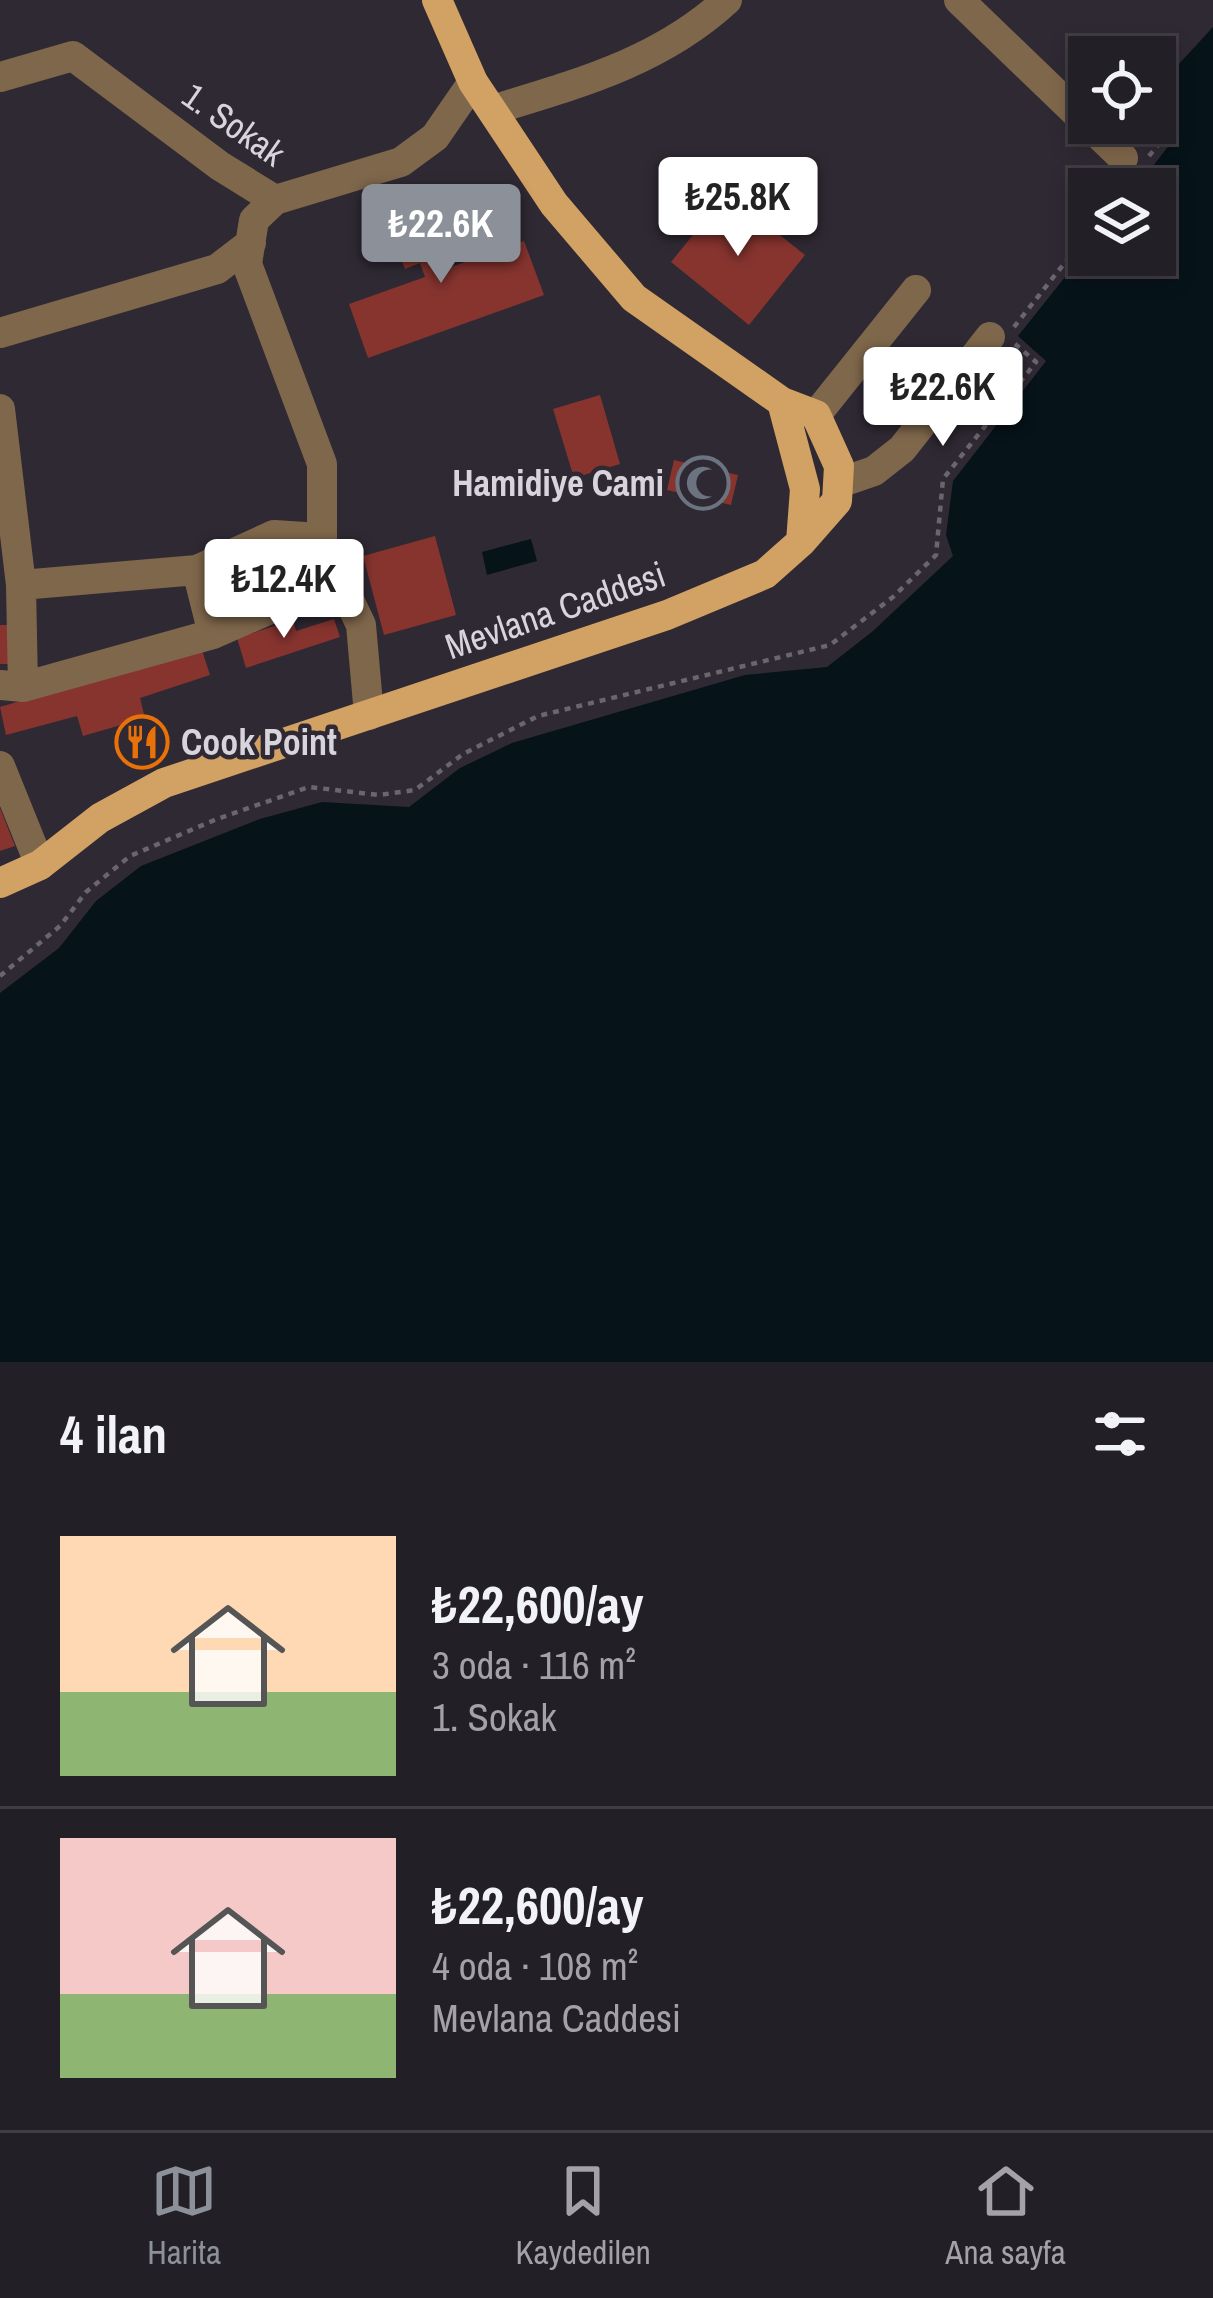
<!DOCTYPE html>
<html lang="tr">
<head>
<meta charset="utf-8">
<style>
  :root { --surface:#231f26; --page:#2b272e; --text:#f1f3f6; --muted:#a3a2a7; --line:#403d43; --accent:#8c9099 }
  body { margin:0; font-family:"Archivo Narrow",sans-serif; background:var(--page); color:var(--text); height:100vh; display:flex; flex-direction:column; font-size:45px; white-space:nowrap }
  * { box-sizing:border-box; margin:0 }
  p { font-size:39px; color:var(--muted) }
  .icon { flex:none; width:66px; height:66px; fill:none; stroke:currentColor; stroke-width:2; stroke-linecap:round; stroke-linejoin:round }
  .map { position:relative; height:1362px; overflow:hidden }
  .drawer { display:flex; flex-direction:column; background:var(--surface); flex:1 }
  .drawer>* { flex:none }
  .controls { position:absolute; left:1068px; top:36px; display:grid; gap:24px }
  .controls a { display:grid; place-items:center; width:108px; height:108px; border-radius:0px; background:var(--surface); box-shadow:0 6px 18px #0003,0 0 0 3px var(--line); font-size:60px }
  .price { position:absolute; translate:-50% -102px; padding:0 27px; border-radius:12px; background:#fff; color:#222; font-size:39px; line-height:78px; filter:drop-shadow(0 3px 6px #0008) }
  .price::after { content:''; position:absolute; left:50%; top:72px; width:36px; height:27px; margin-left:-18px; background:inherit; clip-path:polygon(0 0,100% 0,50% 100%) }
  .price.active { background:var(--accent); color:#fff }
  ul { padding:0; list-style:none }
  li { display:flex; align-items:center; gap:36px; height:300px; padding:0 60px }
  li+li { border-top:3px solid var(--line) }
  li span { display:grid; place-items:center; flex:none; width:336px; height:240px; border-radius:0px; color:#555 }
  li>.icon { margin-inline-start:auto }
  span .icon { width:144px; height:144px; fill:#fffc; stroke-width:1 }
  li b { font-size:51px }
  h2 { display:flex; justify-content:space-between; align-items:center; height:144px; padding:0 60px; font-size:51px }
  .tab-bar { display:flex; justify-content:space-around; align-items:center; height:168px; border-top:3px solid var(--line); background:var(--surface); font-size:33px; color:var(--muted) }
  .tab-bar a { display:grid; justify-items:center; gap:6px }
  .tab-bar .active { color:var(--accent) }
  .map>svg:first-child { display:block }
  .water { fill:#061319 }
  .building { fill:#87342f }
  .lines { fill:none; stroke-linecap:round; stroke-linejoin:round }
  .path { stroke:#6b656e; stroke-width:4.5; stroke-dasharray:6 6; stroke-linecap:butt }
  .minor { stroke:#7f674b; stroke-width:30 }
  .major { stroke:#d2a164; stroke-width:30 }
  .labels { text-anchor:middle; stroke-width:9; stroke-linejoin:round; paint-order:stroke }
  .street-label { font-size:36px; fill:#d8d4db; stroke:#2f2933 }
  .poi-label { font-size:36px; font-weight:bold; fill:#d8d4db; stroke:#2f2933; text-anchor:end }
</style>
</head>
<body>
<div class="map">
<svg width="1213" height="1362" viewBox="0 0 1213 1362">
  <rect width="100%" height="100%" fill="#2f2933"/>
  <!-- water -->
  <path class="water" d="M1213,27V1362H0V993L59,948L96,901L141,866L260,819L322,802L409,807L460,768L512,743L745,675L827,667L873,631L953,556L946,535L953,481L1046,361L1018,336L1089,247V255H1155V189H1135L1174,139L1155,123V90Z
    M531,539L537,561L487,575L482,552Z"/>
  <!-- building -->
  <path class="building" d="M727,193L805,255L749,325L671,262Z
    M442,203L458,250L443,255L448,268L524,241L544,295L368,358L349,304L425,277L420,263L405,269L388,223Z
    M600,395L620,464L574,478L553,409Z
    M674,460L738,475L731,505L667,490Z
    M435,536L456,615L384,635L363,556Z
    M334,619L340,637L246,668L237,638L293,620L296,631Z
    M0,625H9L10,664H0Z
    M201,647L210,675L140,698L145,718L83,736L77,716L6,735L0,707Z
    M0,808L15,846L0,851Z"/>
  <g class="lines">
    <!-- path -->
    <path class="path" d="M1149,156L1159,144
      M1014,327L1089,232
      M0,976L60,926L86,892L130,856L217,819L309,787L379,795L415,790L463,754L538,716L830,645L893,597L936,555L943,479L1036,362L1015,344"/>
    <!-- minor -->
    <path class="minor" d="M959,0L1123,158
      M0,77L73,56L220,166L275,200L401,162L435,137L473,82
      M492,110C577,84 660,62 727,0
      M275,200L254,220L247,264L322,464V559
      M0,333L217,269L251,243
      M0,409L21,585L23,687
      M816,415L916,290
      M839,483L874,471L902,449L990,337
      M197,570L213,634
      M21,585L197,570L274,535L305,537L322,559L323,569
      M0,685L23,687L213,634L284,603L326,592L350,602L361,625L369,715
      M0,766L40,865"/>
    <!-- major -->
    <path class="major" d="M782,402L805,489L801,542
      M0,883L40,865L100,818L164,783L667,615L765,574L801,542L837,501L839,466L816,415L782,402L634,298L554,204L473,82L437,0"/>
  </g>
  <!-- icons -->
  <defs>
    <g id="mosque-ring" transform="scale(2.7)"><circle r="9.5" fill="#2f2933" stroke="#6b7280" stroke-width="1.5"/><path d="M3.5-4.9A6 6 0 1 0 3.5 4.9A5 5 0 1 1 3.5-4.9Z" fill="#6b7280"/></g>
    <g id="restaurant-ring" transform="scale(2.7)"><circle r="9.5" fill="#2f2933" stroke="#e8710a" stroke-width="1.5"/><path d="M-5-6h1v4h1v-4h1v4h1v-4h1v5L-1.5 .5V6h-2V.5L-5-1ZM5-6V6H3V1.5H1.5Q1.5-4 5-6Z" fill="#e8710a"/></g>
  </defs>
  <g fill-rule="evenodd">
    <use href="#mosque-ring" x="703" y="483"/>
    <use href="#restaurant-ring" x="142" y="742"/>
  </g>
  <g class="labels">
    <!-- street labels -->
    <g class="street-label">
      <text transform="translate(234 124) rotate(35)" y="13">1. Sokak</text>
      <text transform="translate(555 610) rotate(-19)" y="13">Mevlana Caddesi</text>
    </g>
    <!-- poi labels -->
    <g class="poi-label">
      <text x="664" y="496">Hamidiye Cami</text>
      <text x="181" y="755" text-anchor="start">Cook Point</text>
    </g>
  </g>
</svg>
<div class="controls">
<a><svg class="icon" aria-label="locate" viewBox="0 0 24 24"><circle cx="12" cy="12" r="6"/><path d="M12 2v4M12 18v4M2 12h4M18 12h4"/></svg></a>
<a><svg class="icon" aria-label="layers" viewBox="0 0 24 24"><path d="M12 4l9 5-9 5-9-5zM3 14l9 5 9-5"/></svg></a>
</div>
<b class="price" style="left:738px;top:259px">₺25.8K</b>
<b class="price active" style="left:441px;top:286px">₺22.6K</b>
<b class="price" style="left:943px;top:449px">₺22.6K</b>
<b class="price" style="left:284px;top:641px">₺12.4K</b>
</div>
<section class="drawer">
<h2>4 ilan<svg class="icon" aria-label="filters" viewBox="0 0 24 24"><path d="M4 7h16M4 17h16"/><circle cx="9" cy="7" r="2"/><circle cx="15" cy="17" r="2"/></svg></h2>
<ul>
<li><span style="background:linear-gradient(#ffd9b3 65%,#8fb573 0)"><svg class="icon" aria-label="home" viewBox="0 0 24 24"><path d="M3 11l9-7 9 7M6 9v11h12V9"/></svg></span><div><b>₺22,600/ay</b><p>3 oda · 116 m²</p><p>1. Sokak</p></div></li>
<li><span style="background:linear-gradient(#f6c9c9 65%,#8fb573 0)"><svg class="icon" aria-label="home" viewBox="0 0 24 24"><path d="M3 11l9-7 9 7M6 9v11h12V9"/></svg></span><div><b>₺22,600/ay</b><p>4 oda · 108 m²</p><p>Mevlana Caddesi</p></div></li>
</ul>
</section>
<nav class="tab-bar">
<a class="active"><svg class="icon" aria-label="map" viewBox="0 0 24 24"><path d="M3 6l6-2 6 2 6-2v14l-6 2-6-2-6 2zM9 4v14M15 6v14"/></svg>Harita</a>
<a><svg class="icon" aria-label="saved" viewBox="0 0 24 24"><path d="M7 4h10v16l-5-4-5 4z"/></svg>Kaydedilen</a>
<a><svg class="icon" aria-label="home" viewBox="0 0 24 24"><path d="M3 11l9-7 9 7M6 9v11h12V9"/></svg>Ana sayfa</a>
</nav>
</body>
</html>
